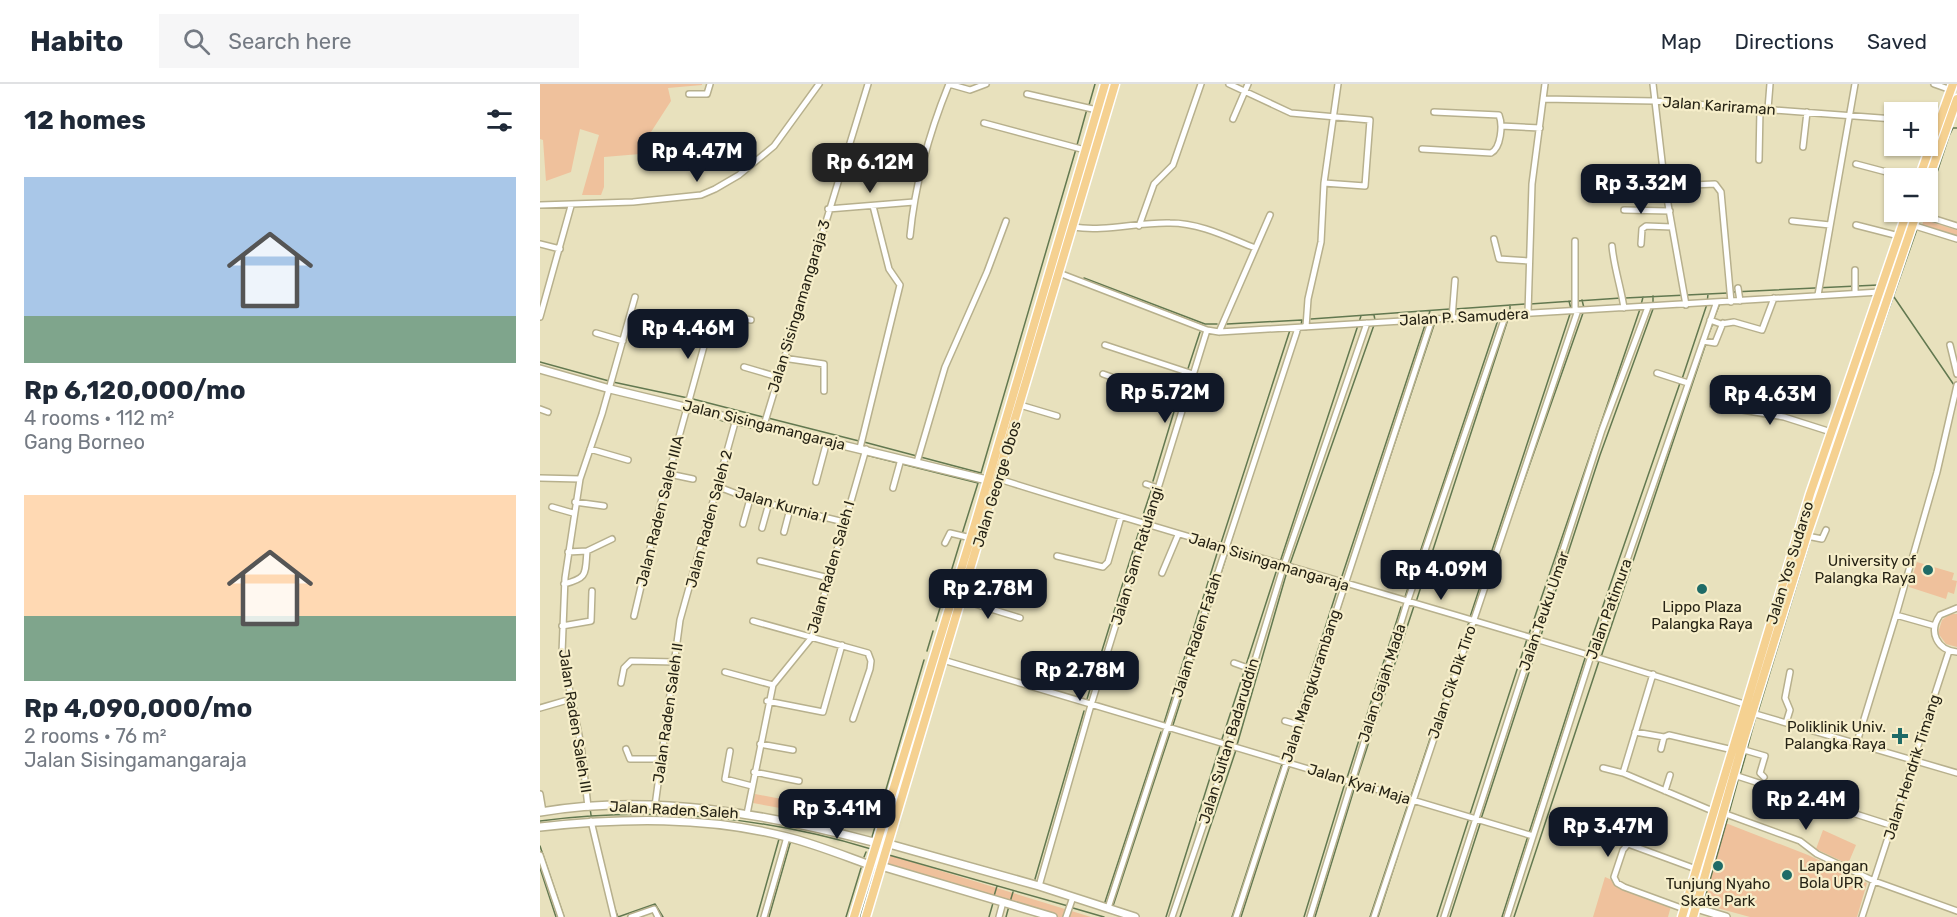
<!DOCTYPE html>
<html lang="en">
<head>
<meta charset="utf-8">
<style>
  :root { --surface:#fff; --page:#f6f6f7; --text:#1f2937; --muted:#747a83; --line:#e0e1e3; --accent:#111827 }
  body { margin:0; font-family:Rubik,sans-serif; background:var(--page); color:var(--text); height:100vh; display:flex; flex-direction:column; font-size:22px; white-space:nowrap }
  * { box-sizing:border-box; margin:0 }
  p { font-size:20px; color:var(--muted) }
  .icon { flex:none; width:33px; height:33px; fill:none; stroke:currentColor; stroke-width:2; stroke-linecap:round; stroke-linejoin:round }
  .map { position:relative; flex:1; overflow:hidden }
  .sheet { display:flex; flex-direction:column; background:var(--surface); width:540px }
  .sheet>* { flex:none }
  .controls { position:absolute; left:1344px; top:18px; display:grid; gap:12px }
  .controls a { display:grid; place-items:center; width:54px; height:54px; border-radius:0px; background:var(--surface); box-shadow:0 2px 4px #0004; font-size:30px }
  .price { position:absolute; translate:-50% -51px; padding:0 14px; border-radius:12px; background:var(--accent); color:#fff; font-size:20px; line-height:39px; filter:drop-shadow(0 2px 3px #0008) }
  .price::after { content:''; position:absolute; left:50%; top:36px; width:18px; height:14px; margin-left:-9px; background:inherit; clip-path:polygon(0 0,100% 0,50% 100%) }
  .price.on { background:#222; color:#fff }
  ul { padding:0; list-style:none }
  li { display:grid; align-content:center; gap:12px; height:318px; padding:0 24px }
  li span { display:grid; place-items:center; height:186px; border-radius:0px; color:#555 }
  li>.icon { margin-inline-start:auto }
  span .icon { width:108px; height:108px; fill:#fffc; stroke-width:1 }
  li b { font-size:26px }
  h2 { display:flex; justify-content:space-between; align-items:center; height:72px; padding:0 24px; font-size:26px }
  header { display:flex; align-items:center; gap:36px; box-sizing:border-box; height:84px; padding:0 30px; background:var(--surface); border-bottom:2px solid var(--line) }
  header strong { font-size:28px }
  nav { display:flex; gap:33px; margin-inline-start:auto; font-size:21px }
  .search { width:420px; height:54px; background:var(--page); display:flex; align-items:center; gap:15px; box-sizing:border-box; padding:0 21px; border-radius:0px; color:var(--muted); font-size:22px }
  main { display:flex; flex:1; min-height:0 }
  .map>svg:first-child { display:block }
  .green { fill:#efc19c }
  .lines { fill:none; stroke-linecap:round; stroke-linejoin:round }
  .stream { stroke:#627850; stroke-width:1.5 }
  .minor-casing { stroke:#b7b08d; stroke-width:8 }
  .tertiary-casing { stroke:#b7b08d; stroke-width:10 }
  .primary-casing { stroke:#fff; stroke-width:11 }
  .minor { stroke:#fff; stroke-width:5 }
  .tertiary { stroke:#fff; stroke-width:7 }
  .primary { stroke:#f5d191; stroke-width:8 }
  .poi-dot { fill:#1f6b67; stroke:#f6eeca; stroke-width:2 }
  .labels { text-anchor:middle; stroke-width:4.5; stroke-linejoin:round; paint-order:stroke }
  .street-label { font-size:15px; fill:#262315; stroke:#f6eeca }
  .poi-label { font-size:15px; fill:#262315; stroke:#f6eeca; text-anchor:end }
</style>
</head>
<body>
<header>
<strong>Habito</strong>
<div class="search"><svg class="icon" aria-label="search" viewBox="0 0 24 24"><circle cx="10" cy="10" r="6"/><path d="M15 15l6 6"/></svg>Search here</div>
<nav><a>Map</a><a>Directions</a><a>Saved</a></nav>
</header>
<main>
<section class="sheet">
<h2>12 homes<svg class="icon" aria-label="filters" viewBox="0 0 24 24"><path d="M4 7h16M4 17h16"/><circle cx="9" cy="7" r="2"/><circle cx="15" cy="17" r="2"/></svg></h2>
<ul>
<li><span style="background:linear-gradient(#a9c7e8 75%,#7fa58c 0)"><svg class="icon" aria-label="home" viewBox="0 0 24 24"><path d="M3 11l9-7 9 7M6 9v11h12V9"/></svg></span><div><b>Rp 6,120,000/mo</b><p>4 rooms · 112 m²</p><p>Gang Borneo</p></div></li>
<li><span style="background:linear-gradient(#ffd9b3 65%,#7fa58c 0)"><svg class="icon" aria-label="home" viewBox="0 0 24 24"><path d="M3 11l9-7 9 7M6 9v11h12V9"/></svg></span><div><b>Rp 4,090,000/mo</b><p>2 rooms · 76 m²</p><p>Jalan Sisingamangaraja</p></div></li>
</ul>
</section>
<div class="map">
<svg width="1417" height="833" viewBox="0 0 1417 833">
  <rect width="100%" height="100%" fill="#e8e1bd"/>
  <!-- green -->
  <path class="green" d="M0,0H162V1L128,4L131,17L111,48L106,64L100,70L64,73V103L61,111H42L59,51L40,45L31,88L6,97L3,56L0,55Z
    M1384,136L1417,146V152L1382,141Z
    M1377,478L1414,489L1412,496L1417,497L1414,510L1408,508L1406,515L1369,503Z
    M1410,530H1417V563L1406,560L1398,549L1402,536Z
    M215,710L252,717L251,726L213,719Z
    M1183,738L1268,771L1327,799L1317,833H1210L1159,819Z
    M1283,746L1316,761L1308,780L1276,765Z
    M349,771L551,833H517L347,781Z
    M1065,793L1131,822L1128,833H1053Z"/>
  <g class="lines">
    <!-- stream -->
    <path class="stream" d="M549,21L555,0
      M537,61L547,25
      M1388,116L1409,52L1413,44H1417
      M544,194L665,240H677
      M1193,208L1338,201
      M1113,212V220
      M1354,213L1414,301
      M1085,214L1188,209
      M1042,216L1044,224
      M1029,217L1031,225
      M1037,217L1081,214
      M990,220L1033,217
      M970,221V227
      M1101,221L1103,213
      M915,225L985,220
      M834,231L835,236
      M888,233L890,227
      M1174,234L1180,219
      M771,235L910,225
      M687,240L762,236L761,241
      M1167,254L1173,239
      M757,255L760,246
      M1337,259L1377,145
      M0,278L69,297
      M1142,295L1167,220L1168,210
      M73,298L148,314
      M639,312L660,248
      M153,315L223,333
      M166,332L193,340
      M228,334L319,357
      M197,341L283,360
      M468,344L571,0
      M324,358L441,389L536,65
      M288,361L321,369
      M326,371L438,399L422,450
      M613,397L636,321
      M601,437L611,407
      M30,444L32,431
      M681,459L750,246
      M961,462L1043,229
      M740,478L821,232
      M750,480L834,241
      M801,495L886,238
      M809,496L895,238
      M865,513L959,233
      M876,518L969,232
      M930,533L1030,230
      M396,537L421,455
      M989,550L1100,225
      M387,567L393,547
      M1061,573L1166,259
      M706,581L738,482
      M547,615L599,447
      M1218,628L1269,460
      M755,638L799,500
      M624,639L679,463
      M633,641L694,448
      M681,658L705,585
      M697,661L748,484
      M1207,665L1216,632
      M743,675L754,643
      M1200,691L1206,670
      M807,694L861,523
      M816,697L874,522
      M871,712L929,538
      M50,724L51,731
      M1189,729L1198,696
      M930,730L987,555
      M941,735L1060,371L1113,225
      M0,737C113,722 222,732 331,765
      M332,753L384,576
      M0,762L24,833
      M349,771L528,822
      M324,773L326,768
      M0,784L16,833
      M495,795L544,627
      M454,812L457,802
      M470,818L473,808
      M73,820L78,833L115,820L123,833
      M564,821L621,648
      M573,822L630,649
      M533,824L564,833
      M1162,824L1188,733
      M217,833L239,755
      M229,833L251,756
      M306,833L321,784
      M320,833L381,636
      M449,833L453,819
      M466,833L469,822
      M626,833L680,662
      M640,833L696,666
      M692,833L742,680
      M701,833L806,506
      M764,833L805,699
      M775,833L815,702
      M830,833L869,717
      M838,833L858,771
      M897,833L929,734
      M910,833L940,740
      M962,833L1046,571L1140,299
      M974,833L1059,577"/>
    <!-- minor casing -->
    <g class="minor-casing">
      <path id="minor" d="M409,0L430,6L446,0
        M689,0L751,29L830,36L825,102L784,99
        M1113,0L1125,103L1146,221
        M1394,0L1411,6
        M149,10H167L170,0
        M487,10L557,26
        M1003,15L1114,17L1354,35
        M1228,25L1230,0
        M693,35L708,0
        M1388,37L1399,38
        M444,39L545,66
        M961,42L1000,44
        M1263,63L1267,28
        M882,65L951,69C961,64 963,41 959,31L894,28
        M1219,76L1220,25
        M1316,80L1369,94
        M1069,93H1097L1106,101L1125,103
        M1152,101L1175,100L1181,108L1191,218
        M0,121L93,118L161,111L175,105L199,91L234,62L279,0
        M288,125L374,118
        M1084,126L1130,127
        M1376,129L1417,142
        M1252,137L1290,141
        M1316,141L1359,152
        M1372,141L1417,155
        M599,142L614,100L633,81L661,0
        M533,143C566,148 597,138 630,139C660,139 687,153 715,164
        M370,152C375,99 389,49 409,0
        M954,155L959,175L989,177
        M1035,157V227
        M0,160L20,165
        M1101,160L1102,145L1106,142L1132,143
        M1072,162C1074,184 1081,203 1084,224
        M1315,186V209
        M519,189L667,246L679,248L1340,208
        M1198,204L1200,217
        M1278,211L1315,0
        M988,229L992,100L1005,0
        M0,233L31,122
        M912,234L915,196
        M1170,236L1181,240L1194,238L1222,246L1234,214
        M766,243L768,215L781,158L784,99L798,0
        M679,248L730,131
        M56,249L83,257
        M1163,257L1175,259L1183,239
        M565,261L653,290
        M1410,261L1417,290
        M243,274L284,280V307
        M204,283L238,293
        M1117,289L1148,299
        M563,290L644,319
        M480,321L517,332
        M1173,321L1244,333L1291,348
        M0,325L8,328
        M224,341L328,0
        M320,364L360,201L349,185L333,122
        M50,365L88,376
        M377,378L405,283L447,188L466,137
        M129,390L153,395
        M0,394L40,395
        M459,395C707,473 959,540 1207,621
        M276,398L287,357
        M606,400L618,404
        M179,403L210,415L304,438
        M353,404L361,375
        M35,418L64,422
        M12,423L33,429
        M203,440L210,415
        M222,444L229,419
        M244,448L250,425
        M1267,452L1282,455L1286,446
        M405,459L410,449L431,454
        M47,467L72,455
        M517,472L563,483L568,478L581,433
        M220,477L289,494
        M622,489L638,451
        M24,500C48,494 45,490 47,467L28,468
        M422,516L480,534
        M1417,524L1400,531C1388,548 1397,566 1417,568
        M1356,531L1397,388L1417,301
        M94,532L121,418L172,233L177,229L211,236
        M213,537L328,569L331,577L330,585L313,635
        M22,542L51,537L52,507
        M403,576L993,752
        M694,579L711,585
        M185,588L233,601
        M1113,590L1083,689L1175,728
        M81,599L84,584L91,577L135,578
        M227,617L283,628L302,561
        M0,624L31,615
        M1212,629L1417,689
        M745,637L759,641
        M1246,639L1250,626L1245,614L1250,588
        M1095,648L1124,653
        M1317,658L1356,531L1395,542
        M220,660L253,666
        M86,665L90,675H121
        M1121,665L1124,653L1129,651L1193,666
        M1201,665L1225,672L1220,689L1224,693
        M190,667L185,695L212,702
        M1063,684L1083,689
        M214,688L259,697
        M1194,691L1353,742
        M1125,707L1130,691
        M0,710L3,728
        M115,722L140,536L196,335
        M48,723L41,661L22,569L25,494L40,395L62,330L95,213
        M1183,729L1260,757L1277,770L1334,797L1417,827
        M207,730L233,601L272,553L326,365
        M51,737L74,833
        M0,771L21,833
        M499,802L551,621L667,246
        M568,824L758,244
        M1144,825L1084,803L1077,799L1074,793L1083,766L1088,760L1156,785
        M91,833L114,825L118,833
        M224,833L247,753
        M459,833L463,818
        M526,833L533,813
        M632,833L674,710L744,481L827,239
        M696,833L892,235
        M770,833L867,519L966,230
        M834,833L1038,226
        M904,833L1062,346L1108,223
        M967,833L1051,572L1078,502L1176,220
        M1322,833L1409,567"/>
    </g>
    <!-- tertiary casing -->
    <g class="tertiary-casing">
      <path id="tertiary" d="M0,285L70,305L447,396
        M0,728C112,709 229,730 337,759
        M0,743C82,734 166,732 247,753C275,760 302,771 330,781
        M349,760L499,802L595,833
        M341,782L513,833
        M1156,824L1186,833"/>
    </g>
    <!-- primary casing -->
    <g class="primary-casing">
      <path id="primary" d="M1379,94L1413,0
        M1388,97L1417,15
        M314,833L433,447L565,0
        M326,833L575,0
        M1142,833L1270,410L1367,128
        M1153,833L1204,655L1268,448L1377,128"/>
    </g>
    <!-- minor -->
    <use href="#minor" class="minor"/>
    <!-- tertiary -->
    <use href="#tertiary" class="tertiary"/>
    <!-- primary -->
    <use href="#primary" class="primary"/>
  </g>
  <!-- markers -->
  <g class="poi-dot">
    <circle cx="1388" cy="486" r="6"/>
    <circle cx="1162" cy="505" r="6"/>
    <path d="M1357 643h6v6h6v6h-6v6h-6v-6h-6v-6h6z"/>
    <circle cx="1178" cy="782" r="6"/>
    <circle cx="1247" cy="791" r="6"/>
  </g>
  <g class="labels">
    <!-- street labels -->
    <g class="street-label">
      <text transform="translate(1179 22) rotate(4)" y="5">Jalan Kariraman</text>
      <text transform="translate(259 222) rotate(-73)" y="5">Jalan Sisingamangaraja 3</text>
      <text transform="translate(924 233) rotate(-3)" y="5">Jalan P. Samudera</text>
      <text transform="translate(224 341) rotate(14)" y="5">Jalan Sisingamangaraja</text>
      <text transform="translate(457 400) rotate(-73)" y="5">Jalan George Obos</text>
      <text transform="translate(241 421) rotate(16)" y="5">Jalan Kurnia I</text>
      <text transform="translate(120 427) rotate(-76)" y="5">Jalan Raden Saleh IIIA</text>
      <text transform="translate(169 435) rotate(-75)" y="5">Jalan Raden Saleh 2</text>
      <text transform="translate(597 472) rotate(-73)" y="5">Jalan Sam Ratulangi</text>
      <text transform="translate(729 478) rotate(17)" y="5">Jalan Sisingamangaraja</text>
      <text transform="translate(1250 479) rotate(-73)" y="5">Jalan Yos Sudarso</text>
      <text transform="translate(291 483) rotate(-74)" y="5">Jalan Raden Saleh I</text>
      <text transform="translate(1069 525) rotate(-70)" y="5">Jalan Patimura</text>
      <text transform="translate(1004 527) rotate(-71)" y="5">Jalan Teuku Umar</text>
      <text transform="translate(657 551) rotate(-72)" y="5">Jalan Raden Fatah</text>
      <text transform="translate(912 598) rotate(-71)" y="5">Jalan Cik Dik Tiro</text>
      <text transform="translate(842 599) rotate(-72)" y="5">Jalan Gajah Mada</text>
      <text transform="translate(771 602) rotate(-72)" y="5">Jalan Mangkurambang</text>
      <text transform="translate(128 629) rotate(-82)" y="5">Jalan Raden Saleh II</text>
      <text transform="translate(35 637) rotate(81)" y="5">Jalan Raden Saleh III</text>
      <text transform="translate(689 657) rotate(-73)" y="5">Jalan Sultan Badaruddin</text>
      <text transform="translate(1372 683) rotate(-72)" y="5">Jalan Hendrik Timang</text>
      <text transform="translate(819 700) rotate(17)" y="5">Jalan Kyai Maja</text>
      <text transform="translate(134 726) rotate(3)" y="5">Jalan Raden Saleh</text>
    </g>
    <!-- poi labels -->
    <g class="poi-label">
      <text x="1376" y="482">University of<tspan x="1376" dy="17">Palangka Raya</tspan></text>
      <text x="1162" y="528" text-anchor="middle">Lippo Plaza<tspan x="1162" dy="17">Palangka Raya</tspan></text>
      <text x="1346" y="648">Poliklinik Univ.<tspan x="1346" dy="17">Palangka Raya</tspan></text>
      <text x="1259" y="787" text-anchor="start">Lapangan<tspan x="1259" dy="17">Bola UPR</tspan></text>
      <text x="1178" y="805" text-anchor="middle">Tunjung Nyaho<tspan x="1178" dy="17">Skate Park</tspan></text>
    </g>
  </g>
</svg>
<div class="controls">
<a>+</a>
<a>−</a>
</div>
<b class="price" style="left:157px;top:99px">Rp 4.47M</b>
<b class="price on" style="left:330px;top:110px">Rp 6.12M</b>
<b class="price" style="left:1101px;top:131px">Rp 3.32M</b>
<b class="price" style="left:148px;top:276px">Rp 4.46M</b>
<b class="price" style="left:625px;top:340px">Rp 5.72M</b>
<b class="price" style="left:1230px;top:342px">Rp 4.63M</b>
<b class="price" style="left:901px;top:517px">Rp 4.09M</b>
<b class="price" style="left:448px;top:536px">Rp 2.78M</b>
<b class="price" style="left:540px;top:618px">Rp 2.78M</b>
<b class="price" style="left:1266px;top:747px">Rp 2.4M</b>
<b class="price" style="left:297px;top:756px">Rp 3.41M</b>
<b class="price" style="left:1068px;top:774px">Rp 3.47M</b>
</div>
</main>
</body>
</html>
